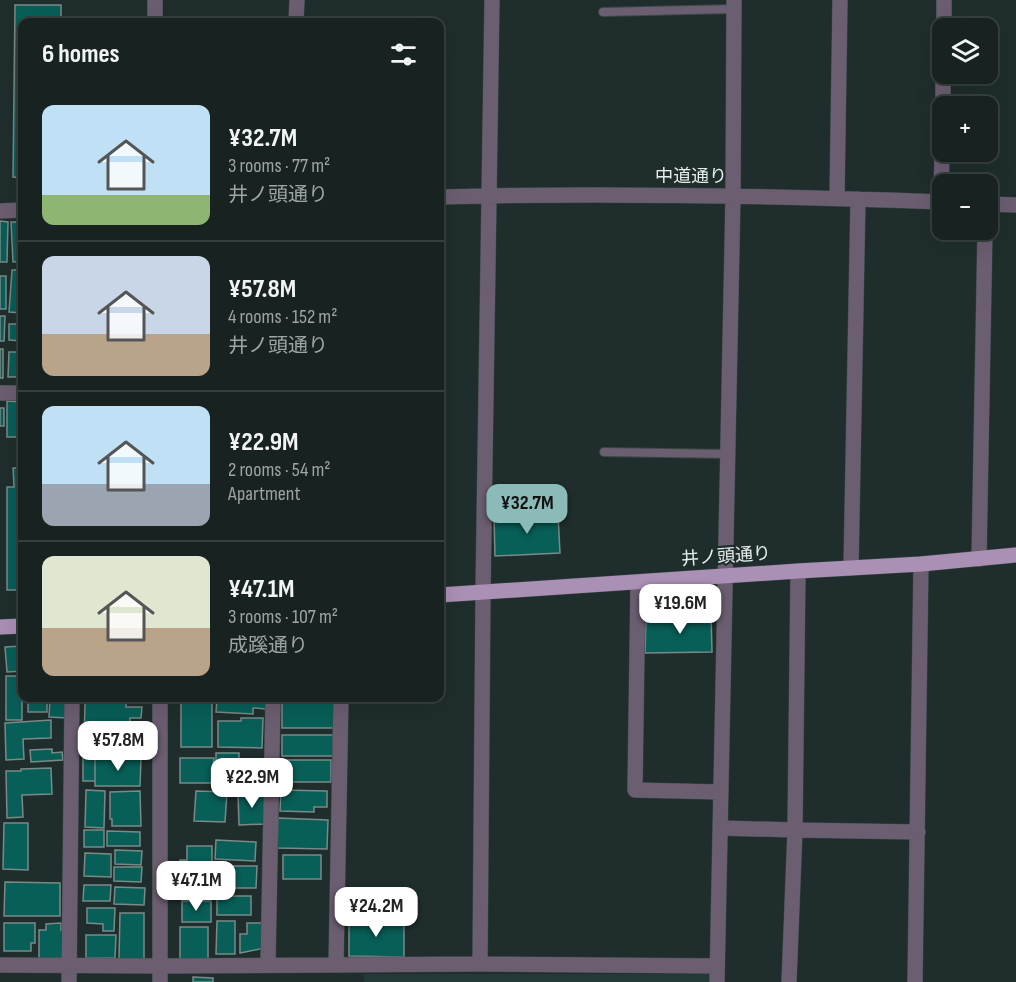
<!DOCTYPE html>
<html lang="en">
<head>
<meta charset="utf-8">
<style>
  :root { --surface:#172221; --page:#202a2a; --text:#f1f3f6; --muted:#9ea4a5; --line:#363f3f; --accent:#8bbbb9 }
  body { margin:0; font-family:"Sofia Sans Condensed","Noto Sans JP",sans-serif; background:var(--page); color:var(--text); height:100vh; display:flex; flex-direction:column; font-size:22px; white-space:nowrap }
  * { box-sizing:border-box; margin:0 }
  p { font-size:20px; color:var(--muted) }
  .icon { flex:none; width:33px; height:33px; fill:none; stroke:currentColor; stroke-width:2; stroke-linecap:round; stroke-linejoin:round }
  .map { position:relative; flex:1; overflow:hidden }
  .side { position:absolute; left:18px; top:18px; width:426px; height:684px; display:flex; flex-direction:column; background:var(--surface); border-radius:12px; box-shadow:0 6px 24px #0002,0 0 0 2px var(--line) }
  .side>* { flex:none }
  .buttons { position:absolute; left:932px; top:18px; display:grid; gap:12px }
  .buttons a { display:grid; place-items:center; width:66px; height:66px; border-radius:12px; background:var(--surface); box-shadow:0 6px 24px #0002,0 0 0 2px var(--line); font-size:30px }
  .price { position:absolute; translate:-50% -51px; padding:0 14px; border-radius:12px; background:#fff; color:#222; font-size:20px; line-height:39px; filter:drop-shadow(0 2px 3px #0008) }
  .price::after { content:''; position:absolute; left:50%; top:36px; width:18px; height:14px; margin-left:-9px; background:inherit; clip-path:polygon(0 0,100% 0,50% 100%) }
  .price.active { background:var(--accent); color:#111 }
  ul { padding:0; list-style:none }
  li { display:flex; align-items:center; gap:18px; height:150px; padding:0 24px }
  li+li { border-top:2px solid var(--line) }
  li span { display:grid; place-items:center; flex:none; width:168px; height:120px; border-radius:12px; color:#555 }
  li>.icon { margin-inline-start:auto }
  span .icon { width:72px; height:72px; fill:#fffc; stroke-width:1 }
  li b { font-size:26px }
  h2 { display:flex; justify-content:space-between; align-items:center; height:72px; padding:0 24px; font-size:26px }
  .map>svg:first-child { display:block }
  .built { fill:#223937 }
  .building { fill:#085f58; stroke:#798a88; stroke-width:1.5 }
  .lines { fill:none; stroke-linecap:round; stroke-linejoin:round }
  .service-casing { stroke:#3b4947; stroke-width:10 }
  .minor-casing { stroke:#3b4947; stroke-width:16 }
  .tertiary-casing { stroke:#3b4947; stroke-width:16 }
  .primary-casing { stroke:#3b4947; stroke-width:16 }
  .service { stroke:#6b5e71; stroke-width:8 }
  .minor { stroke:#6b5e71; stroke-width:15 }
  .tertiary { stroke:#6b5e71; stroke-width:15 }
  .primary { stroke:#ab90b6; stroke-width:15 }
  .labels { text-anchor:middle; stroke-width:4.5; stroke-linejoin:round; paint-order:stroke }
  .street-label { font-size:18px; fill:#e4edec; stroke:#1f2e2c }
</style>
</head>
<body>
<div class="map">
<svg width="1016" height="982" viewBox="0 0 1016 982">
  <rect width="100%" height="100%" fill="#1f2e2c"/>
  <!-- built -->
  <path class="built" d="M364,974H710V982H364Z"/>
  <!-- building -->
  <path class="building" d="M15,5H61V22H22V178L13,177Z
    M0,221L8,222L7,262H0Z
    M11,222H22V261L13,262Z
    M12,270H22V313L9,312Z
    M0,276H6V309H0Z
    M0,316H5L4,341H0Z
    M9,324H22V341L9,340Z
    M0,349H3V378H0Z
    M9,352H22V385H18V377H8Z
    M7,401L22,402V437H7Z
    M0,408H4V426H0Z
    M22,455V590H7V487H14L13,468H18V456Z
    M558,514L560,553L495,556L494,517Z
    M691,613H711L712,652L645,653L646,621H689Z
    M22,646V671L7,672L5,647Z
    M6,676H22V720H6Z
    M28,698H47V712H28Z
    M50,698H68L67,718L49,717Z
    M181,698H212V747H181Z
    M217,698H266V709L253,708V714L216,712Z
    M282,698H334V728H282Z
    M85,703H126V707H142L141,718H130V724H141V743L84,742Z
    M241,718H263L262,748L218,747V721H241Z
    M51,720V738L23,739L24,759L6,760L5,723Z
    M282,735H333V756H282Z
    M52,749V753L62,752L63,760L31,762L30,750Z
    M216,753H239V764L260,765V776H238V779H216Z
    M83,758H95V781H83Z
    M95,758L141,759L140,786H95Z
    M180,758H214L213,783H180Z
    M281,760H331V782H281Z
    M51,768L52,794L22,795L23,817L7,818L6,771H21V769Z
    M86,790L105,791L104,828L85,827Z
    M281,790L327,791V807H314V812L280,811Z
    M140,791L141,826H112V819H110V792Z
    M196,791L227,792L225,822L194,821Z
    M238,793H265V824L239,825Z
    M278,818L328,820L327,849L277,848Z
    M4,823H28V870L3,869Z
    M84,830H104V847H84Z
    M107,831L140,832V846H107Z
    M216,840L256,842L255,861L215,859Z
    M187,846H212V875H180V860H187Z
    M115,850L142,851L141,865L115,864Z
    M85,853L111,854V877L84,876Z
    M283,855H321V879H283Z
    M216,866H257L256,888H216Z
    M114,867H142L141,882L114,881Z
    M5,882L60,883V916H4Z
    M84,885H111L110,901H83Z
    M115,887L145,888L144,905L114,904Z
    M182,887H213L212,899H182Z
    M217,896H251V915H217Z
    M182,901H211V922H182Z
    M87,908H115L114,931H103V924L87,923Z
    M120,913H144V960L119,959Z
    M362,916H388V924H404V957L349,956V924H362Z
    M217,921H235V954H216Z
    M4,923H35V943H31V951H4Z
    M61,923V930H63L64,958L39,959V930H46V924Z
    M247,923H265V948L240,953V934H247Z
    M180,927H208V960H180Z
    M86,935H116L115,958H86Z
    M193,977L213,978V982H193Z"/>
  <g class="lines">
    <!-- service casing -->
    <g class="service-casing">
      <path id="service" d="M603,12L734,9
        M604,452L727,454"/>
    </g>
    <!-- minor casing -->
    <g class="minor-casing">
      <path id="minor" d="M296,22L297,0
        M944,28V0
        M943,106V74
        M440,197C607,192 775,196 942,202
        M837,198L840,0
        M941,202L942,152
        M987,204L1016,205
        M0,211L22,210
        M0,393H22
        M979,559L985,230
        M851,568L858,199
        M638,582L635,790L720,792
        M720,828L795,830L918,832
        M480,964L483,592L492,0
        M0,965L160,966L480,964L717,966
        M268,965L273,698
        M336,965L341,698
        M69,982L72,698
        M717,982L733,196L734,0
        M789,982L795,830L798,571
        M915,982L921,564"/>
    </g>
    <!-- tertiary casing -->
    <g class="tertiary-casing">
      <path id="tertiary" d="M155,22V0
        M160,982V698"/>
    </g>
    <!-- primary casing -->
    <g class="primary-casing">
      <path id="primary" d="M440,595L798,571L921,564L1016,555
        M0,627L22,626"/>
    </g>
    <!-- service -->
    <use href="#service" class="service"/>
    <!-- minor -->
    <use href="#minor" class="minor"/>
    <!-- tertiary -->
    <use href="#tertiary" class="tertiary"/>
    <!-- primary -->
    <use href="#primary" class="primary"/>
  </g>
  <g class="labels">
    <!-- street labels -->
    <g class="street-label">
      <text x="691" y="182">中道通り</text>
      <text transform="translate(726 556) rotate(-4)" y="6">井ノ頭通り</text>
    </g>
  </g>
</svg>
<div class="buttons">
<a><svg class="icon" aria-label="layers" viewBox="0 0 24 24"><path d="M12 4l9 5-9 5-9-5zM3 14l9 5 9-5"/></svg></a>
<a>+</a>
<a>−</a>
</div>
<b class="price active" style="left:527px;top:535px">¥32.7M</b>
<b class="price" style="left:680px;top:635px">¥19.6M</b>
<b class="price" style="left:118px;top:772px">¥57.8M</b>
<b class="price" style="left:252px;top:809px">¥22.9M</b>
<b class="price" style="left:196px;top:912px">¥47.1M</b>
<b class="price" style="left:376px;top:938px">¥24.2M</b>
<section class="side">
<h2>6 homes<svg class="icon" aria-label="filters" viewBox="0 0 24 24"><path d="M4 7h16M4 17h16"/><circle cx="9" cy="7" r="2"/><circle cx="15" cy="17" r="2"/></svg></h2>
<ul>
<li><span style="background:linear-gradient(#bfe0f5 75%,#8fb573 0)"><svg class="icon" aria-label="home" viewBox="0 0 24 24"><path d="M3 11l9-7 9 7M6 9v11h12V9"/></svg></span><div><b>¥32.7M</b><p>3 rooms · 77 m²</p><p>井ノ頭通り</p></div></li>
<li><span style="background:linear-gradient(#c9d6e8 65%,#b9a48a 0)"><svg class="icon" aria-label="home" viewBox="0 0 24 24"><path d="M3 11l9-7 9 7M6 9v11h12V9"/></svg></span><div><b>¥57.8M</b><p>4 rooms · 152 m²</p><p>井ノ頭通り</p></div></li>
<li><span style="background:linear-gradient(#bfe0f5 65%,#9aa5b1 0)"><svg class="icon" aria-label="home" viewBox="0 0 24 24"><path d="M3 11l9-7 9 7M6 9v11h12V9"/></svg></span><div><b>¥22.9M</b><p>2 rooms · 54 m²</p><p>Apartment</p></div></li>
<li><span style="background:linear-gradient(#dfe7d0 60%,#b9a48a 0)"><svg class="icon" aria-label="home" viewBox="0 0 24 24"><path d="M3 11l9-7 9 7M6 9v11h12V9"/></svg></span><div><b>¥47.1M</b><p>3 rooms · 107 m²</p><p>成蹊通り</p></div></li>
</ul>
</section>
</div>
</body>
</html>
